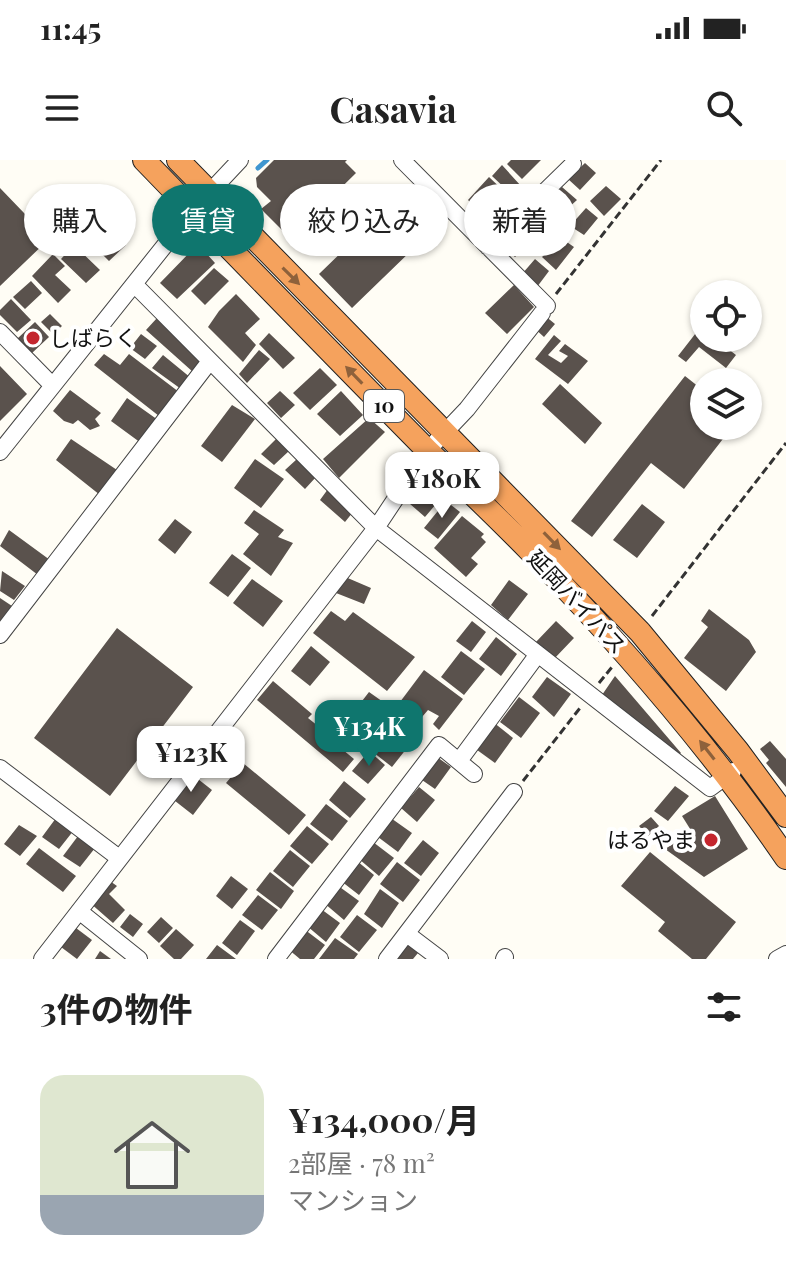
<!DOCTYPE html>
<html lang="ja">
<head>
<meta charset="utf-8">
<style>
  :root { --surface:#fff; --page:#f6f6f6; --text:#222; --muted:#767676; --line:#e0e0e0; --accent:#0f766e }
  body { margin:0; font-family:"Playfair Display","Noto Sans JP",serif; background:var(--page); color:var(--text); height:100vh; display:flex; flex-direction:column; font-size:30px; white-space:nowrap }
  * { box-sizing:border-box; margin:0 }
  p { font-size:26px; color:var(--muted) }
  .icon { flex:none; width:44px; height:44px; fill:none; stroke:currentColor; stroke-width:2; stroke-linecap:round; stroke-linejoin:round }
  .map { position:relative; height:799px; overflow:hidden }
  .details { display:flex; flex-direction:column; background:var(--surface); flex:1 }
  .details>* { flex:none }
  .guide { position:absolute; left:24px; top:24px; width:738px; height:72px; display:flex; gap:16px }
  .tools { position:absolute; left:690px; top:120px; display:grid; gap:16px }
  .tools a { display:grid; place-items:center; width:72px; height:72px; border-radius:50%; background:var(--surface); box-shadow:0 2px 6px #0004; font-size:40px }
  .price { position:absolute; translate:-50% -68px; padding:0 18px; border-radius:16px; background:#fff; color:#222; font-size:26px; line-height:52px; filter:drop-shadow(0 2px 4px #0008) }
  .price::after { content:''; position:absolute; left:50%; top:48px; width:24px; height:18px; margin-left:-12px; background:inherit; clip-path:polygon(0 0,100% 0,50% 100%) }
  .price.current { background:var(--accent); color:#fff }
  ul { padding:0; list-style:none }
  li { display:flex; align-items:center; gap:24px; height:200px; padding:0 40px }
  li+li { border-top:2px solid var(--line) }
  li span { display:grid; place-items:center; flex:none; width:224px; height:160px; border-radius:24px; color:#555 }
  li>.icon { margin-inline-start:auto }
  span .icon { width:96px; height:96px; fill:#fffc; stroke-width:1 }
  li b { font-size:34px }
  h2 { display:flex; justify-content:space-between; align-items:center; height:96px; padding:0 40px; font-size:34px }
  .tag { padding:0 28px; border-radius:36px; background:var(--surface); box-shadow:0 2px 6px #0004; font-size:28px; line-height:72px }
  .tag.current { background:var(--accent); color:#fff }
  .status { display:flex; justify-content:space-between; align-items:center; height:56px; padding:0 40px; background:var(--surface); direction:ltr }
  .status svg { height:22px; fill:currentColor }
  header { display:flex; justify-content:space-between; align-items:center; height:104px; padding:0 40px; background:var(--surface); font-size:36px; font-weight:700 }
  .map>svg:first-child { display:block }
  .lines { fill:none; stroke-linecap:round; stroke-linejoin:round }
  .stream { stroke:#3f96cf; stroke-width:5 }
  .building { fill:#5a524d }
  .minor-casing { stroke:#444; stroke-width:18 }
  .highway-casing { stroke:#222; stroke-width:24 }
  .path { stroke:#333; stroke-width:3; stroke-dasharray:8 4; stroke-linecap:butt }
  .minor { stroke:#fff; stroke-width:16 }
  .highway { stroke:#f5a25d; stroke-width:22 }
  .oneway { fill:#8e613b }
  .poi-dot { fill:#c4262e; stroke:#fff; stroke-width:3 }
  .labels { text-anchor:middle; stroke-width:8; stroke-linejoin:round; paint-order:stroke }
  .shield { fill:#fff; stroke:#585858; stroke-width:2 }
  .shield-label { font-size:20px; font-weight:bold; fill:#111 }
  .poi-label { font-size:22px; fill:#111; stroke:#fff; text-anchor:start }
  .street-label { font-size:22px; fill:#111; stroke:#fff }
</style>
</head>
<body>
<div class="status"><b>11:45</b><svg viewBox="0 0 49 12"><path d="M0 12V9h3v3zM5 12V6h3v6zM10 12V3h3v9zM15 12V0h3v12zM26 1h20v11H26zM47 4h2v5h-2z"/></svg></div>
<header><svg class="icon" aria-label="menu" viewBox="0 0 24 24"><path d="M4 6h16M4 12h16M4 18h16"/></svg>Casavia<svg class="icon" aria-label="search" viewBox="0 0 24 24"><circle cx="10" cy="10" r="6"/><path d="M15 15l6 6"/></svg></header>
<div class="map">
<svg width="786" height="799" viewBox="0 0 786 799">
  <rect width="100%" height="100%" fill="#fffdf5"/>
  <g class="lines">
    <!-- stream -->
    <path class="stream" d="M258,8L267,0"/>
  </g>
  <!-- building -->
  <path class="building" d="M274,0H347L345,2L356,13L290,78L261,49L271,41L257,27L256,18Z
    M511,0H541L522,19L507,4Z
    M585,3L596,13L580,30L568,19Z
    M502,5L521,26L512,35L492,16Z
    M489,17L509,36L486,58L468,40Z
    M412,24L445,58L352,148L319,114Z
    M606,26L621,39L604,56L590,41Z
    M562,27L577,40L558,57L544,44Z
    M0,28L49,79L0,126Z
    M106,35L124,50L88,85L73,69Z
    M539,48L552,59L534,76L523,64Z
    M586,48L598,58L584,75L570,66Z
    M519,68L533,81L515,97L501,84Z
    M109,70L126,85L109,101L93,85Z
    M561,78L574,87L556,110L542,97Z
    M74,85L100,110L86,123L61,99Z
    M193,89L206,93L215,103L177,139L160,123Z
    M53,94L65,106L55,115L71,130L58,143L32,116Z
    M535,99L549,111L537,127L522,114Z
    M214,108L229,121L205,145L191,131Z
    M31,121L42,133L25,149L13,137Z
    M514,125L534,147L507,174L485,153Z
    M236,134L260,159L245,173L256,185L243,202L208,167L219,151Z
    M11,139L31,160L17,172L0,155V150Z
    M50,154L62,166L53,174L41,162Z
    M544,155L555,164L544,177L533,167Z
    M157,158L203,201L193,212L146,170Z
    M35,162L49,177L31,194L17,179Z
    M699,169L704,174V178H714L736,195L726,208L699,187L686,202L678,196Z
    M269,173L295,198L283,209L259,184Z
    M141,174L157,186L145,199L130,188Z
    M554,175L561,181L548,195L561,203L568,196L559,191L565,184L588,201L568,224L535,199Z
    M259,190L270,199L247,223L239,214Z
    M104,194L120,205L129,194L179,232L159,256L94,205Z
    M163,195L191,218L181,229L152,208Z
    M0,206L27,234L0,261Z
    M320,208L337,225L310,250L293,233Z
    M685,216L704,231V266H733L684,329L651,303L592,377L571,361Z
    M560,224L602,263L585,284L542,244Z
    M70,230L101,253L95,259L100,266L90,270L78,260L73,264L64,261L53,251Z
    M280,231L295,245L281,258L267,243Z
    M341,231L363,255L340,276L317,254Z
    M127,238L158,260L141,283L111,261Z
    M232,245L255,259L222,302L201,286Z
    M369,258L385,272L339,318L323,299Z
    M71,279L120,312L100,335L56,300Z
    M276,279L289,291L274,305L261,294Z
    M255,299L284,319L261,348L234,328Z
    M297,299L316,317L305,329L285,310Z
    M419,317L442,337L425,357L402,337Z
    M328,329L353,352L345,362L320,340Z
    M446,341L460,352L438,379L424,368Z
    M642,344L665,362L637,398L613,380Z
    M254,350L284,370L278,377L293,383L271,416L243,394L259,374L244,363Z
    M462,356L484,374L481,377L486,382L471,398L478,404L466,417L434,388Z
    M175,359L192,372L175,394L158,380Z
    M9,370L50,400L38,415L0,386Z
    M232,394L251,408L228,437L209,423Z
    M2,411L25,426L14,440L0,431Z
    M343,416L371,428L364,444L336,433Z
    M252,419L283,441L263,467L233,443Z
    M509,420L528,434L508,460L491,445Z
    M0,438L12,446L0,462Z
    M709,449L749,480L756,492L726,531L684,498L708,467L701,461Z
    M331,451L345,461L353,452L415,497L387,531L313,473Z
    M472,461L486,472L471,492L456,481Z
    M556,461L574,478L553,500L535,483Z
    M117,468L193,527L110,636L34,578Z
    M496,477L517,494L501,516L479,499Z
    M311,486L330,502L310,526L291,511Z
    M461,491L485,509L464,535L441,517Z
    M424,510L463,539L439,570L433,564L439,556L428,550L404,578L385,562Z
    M615,516L681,593L678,596L602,535Z
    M547,517L571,534L554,557L532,537Z
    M273,521L312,554L308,558L318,566L322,561L337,573L331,580L354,599L343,612L257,540Z
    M369,532L386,544L366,571L349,558Z
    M519,537L540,553L521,578L500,562Z
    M493,562L513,578L495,603L473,587Z
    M384,571L407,588L392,607L369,589Z
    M770,581L786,599V627L766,603L769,600L760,589Z
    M369,591L385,605L368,624L352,611Z
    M437,597L451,607L435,629L422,620Z
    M243,603L306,655L289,675L226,623Z
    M189,612L212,630L193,655L170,637Z
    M344,621L366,639L350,658L329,640Z
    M675,626L689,636L668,661L654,651Z
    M419,627L435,640L417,662L401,648Z
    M715,636L748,689L704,717L665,689L692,672L682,656Z
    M326,644L348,661L332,681L310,664Z
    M388,656L412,673L398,692L374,674Z
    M651,657L659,666L648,676L639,666Z
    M56,658L74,670L59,689L42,677Z
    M19,665L37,676L20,696L4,684Z
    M307,666L329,684L312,704L290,686Z
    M78,676L95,688L80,707L63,696Z
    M423,680L439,693L421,716L404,703Z
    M373,682L394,698L379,716L359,699Z
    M39,688L76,716L63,732L26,704Z
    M290,690L310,706L293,727L273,711Z
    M650,692L736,762L706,799H692L658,771L665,762L621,726Z
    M357,701L374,715L359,735L341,721Z
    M397,702L420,720L403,742L380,724Z
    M270,712L294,731L281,749L256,730Z
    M231,716L248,729L232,749L216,736Z
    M107,719L117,726L109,734L125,750L113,763L89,742Z
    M337,725L359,741L344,760L324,743Z
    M380,729L399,743L382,768L364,754Z
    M258,735L278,750L262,770L242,755Z
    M321,749L340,763L326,782L307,766Z
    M130,754L143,764L133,777L120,767Z
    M357,755L377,770L359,792L340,777Z
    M161,757L173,768L159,783L147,772Z
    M240,760L255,771L237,795L222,783Z
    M72,765L92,780L77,799L57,784Z
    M176,769L194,785L181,799H174L160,786Z
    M304,769L325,785L314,799H300L288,789Z
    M335,778L358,794L354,799H319Z
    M407,784L418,793L413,799H395Z
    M217,785L236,799H206Z
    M100,791L111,799H95Z"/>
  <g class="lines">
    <!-- minor casing -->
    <g class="minor-casing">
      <path id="minor" d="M402,0L547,146
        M488,87L573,4
        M134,124L376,368L710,628L733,611
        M0,172L52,225
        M0,292L193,50L240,0
        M0,475L210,201
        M459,601L538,494
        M0,608L119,698
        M79,751L139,799
        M407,774L440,799
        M42,799L376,368L428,290L467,249L542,153
        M276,799L439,585L474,614
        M387,799L514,632
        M504,799L505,797
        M777,799L786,794"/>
    </g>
    <!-- highway casing -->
    <g class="highway-casing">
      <path id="highway" d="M144,0C238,97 332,194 427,290C462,324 497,357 531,392C624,488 711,588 786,698
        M178,0L640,472L738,591L786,656"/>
    </g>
    <!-- path -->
    <path class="path" d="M556,134L661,0
      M652,456L786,283
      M599,523L612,507
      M523,621L580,548"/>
    <!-- minor -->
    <use href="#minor" class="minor"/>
    <!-- highway -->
    <use href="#highway" class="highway"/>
  </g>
  <!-- one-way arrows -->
  <defs><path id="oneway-solid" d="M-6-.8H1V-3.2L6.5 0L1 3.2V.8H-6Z" transform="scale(2)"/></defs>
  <g class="oneway">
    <use href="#oneway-solid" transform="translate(291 116) rotate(45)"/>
    <use href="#oneway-solid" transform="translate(354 215) rotate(-134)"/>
    <use href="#oneway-solid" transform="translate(552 381) rotate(46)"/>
    <use href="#oneway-solid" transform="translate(707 590) rotate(-128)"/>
  </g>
  <!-- markers -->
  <g class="poi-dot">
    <circle cx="33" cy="178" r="8"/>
    <circle cx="711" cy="680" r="8"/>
  </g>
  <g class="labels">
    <!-- shield labels -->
    <rect class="shield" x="364" y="230" width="40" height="32" rx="6"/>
    <g class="shield-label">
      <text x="384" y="253">10</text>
    </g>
    <!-- poi labels -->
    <g class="poi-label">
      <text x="49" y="186">しばらく</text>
      <text x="695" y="688" text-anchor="end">はるやま</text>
    </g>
    <!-- street labels -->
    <g class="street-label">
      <text transform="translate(577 442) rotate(47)" y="8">延岡バイパス</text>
    </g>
  </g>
</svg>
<div class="tools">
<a><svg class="icon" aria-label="locate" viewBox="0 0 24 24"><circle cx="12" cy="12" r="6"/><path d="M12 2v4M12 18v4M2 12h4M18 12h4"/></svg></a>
<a><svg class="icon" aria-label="layers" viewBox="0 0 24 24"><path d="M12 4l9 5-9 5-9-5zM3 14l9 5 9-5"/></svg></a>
</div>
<b class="price" style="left:442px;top:360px">¥180K</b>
<b class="price current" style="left:369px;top:608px">¥134K</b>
<b class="price" style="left:191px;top:634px">¥123K</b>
<div class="guide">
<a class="tag">購入</a>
<a class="tag current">賃貸</a>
<a class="tag">絞り込み</a>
<a class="tag">新着</a>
</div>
</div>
<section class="details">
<h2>3件の物件<svg class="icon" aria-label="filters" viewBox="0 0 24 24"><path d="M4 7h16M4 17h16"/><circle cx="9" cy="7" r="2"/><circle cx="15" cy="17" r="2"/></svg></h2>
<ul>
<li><span style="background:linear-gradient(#dfe7d0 75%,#9aa5b1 0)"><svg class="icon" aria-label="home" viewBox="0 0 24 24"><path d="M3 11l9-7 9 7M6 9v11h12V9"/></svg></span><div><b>¥134,000/月</b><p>2部屋 · 78 m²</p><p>マンション</p></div></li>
</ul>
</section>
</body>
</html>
